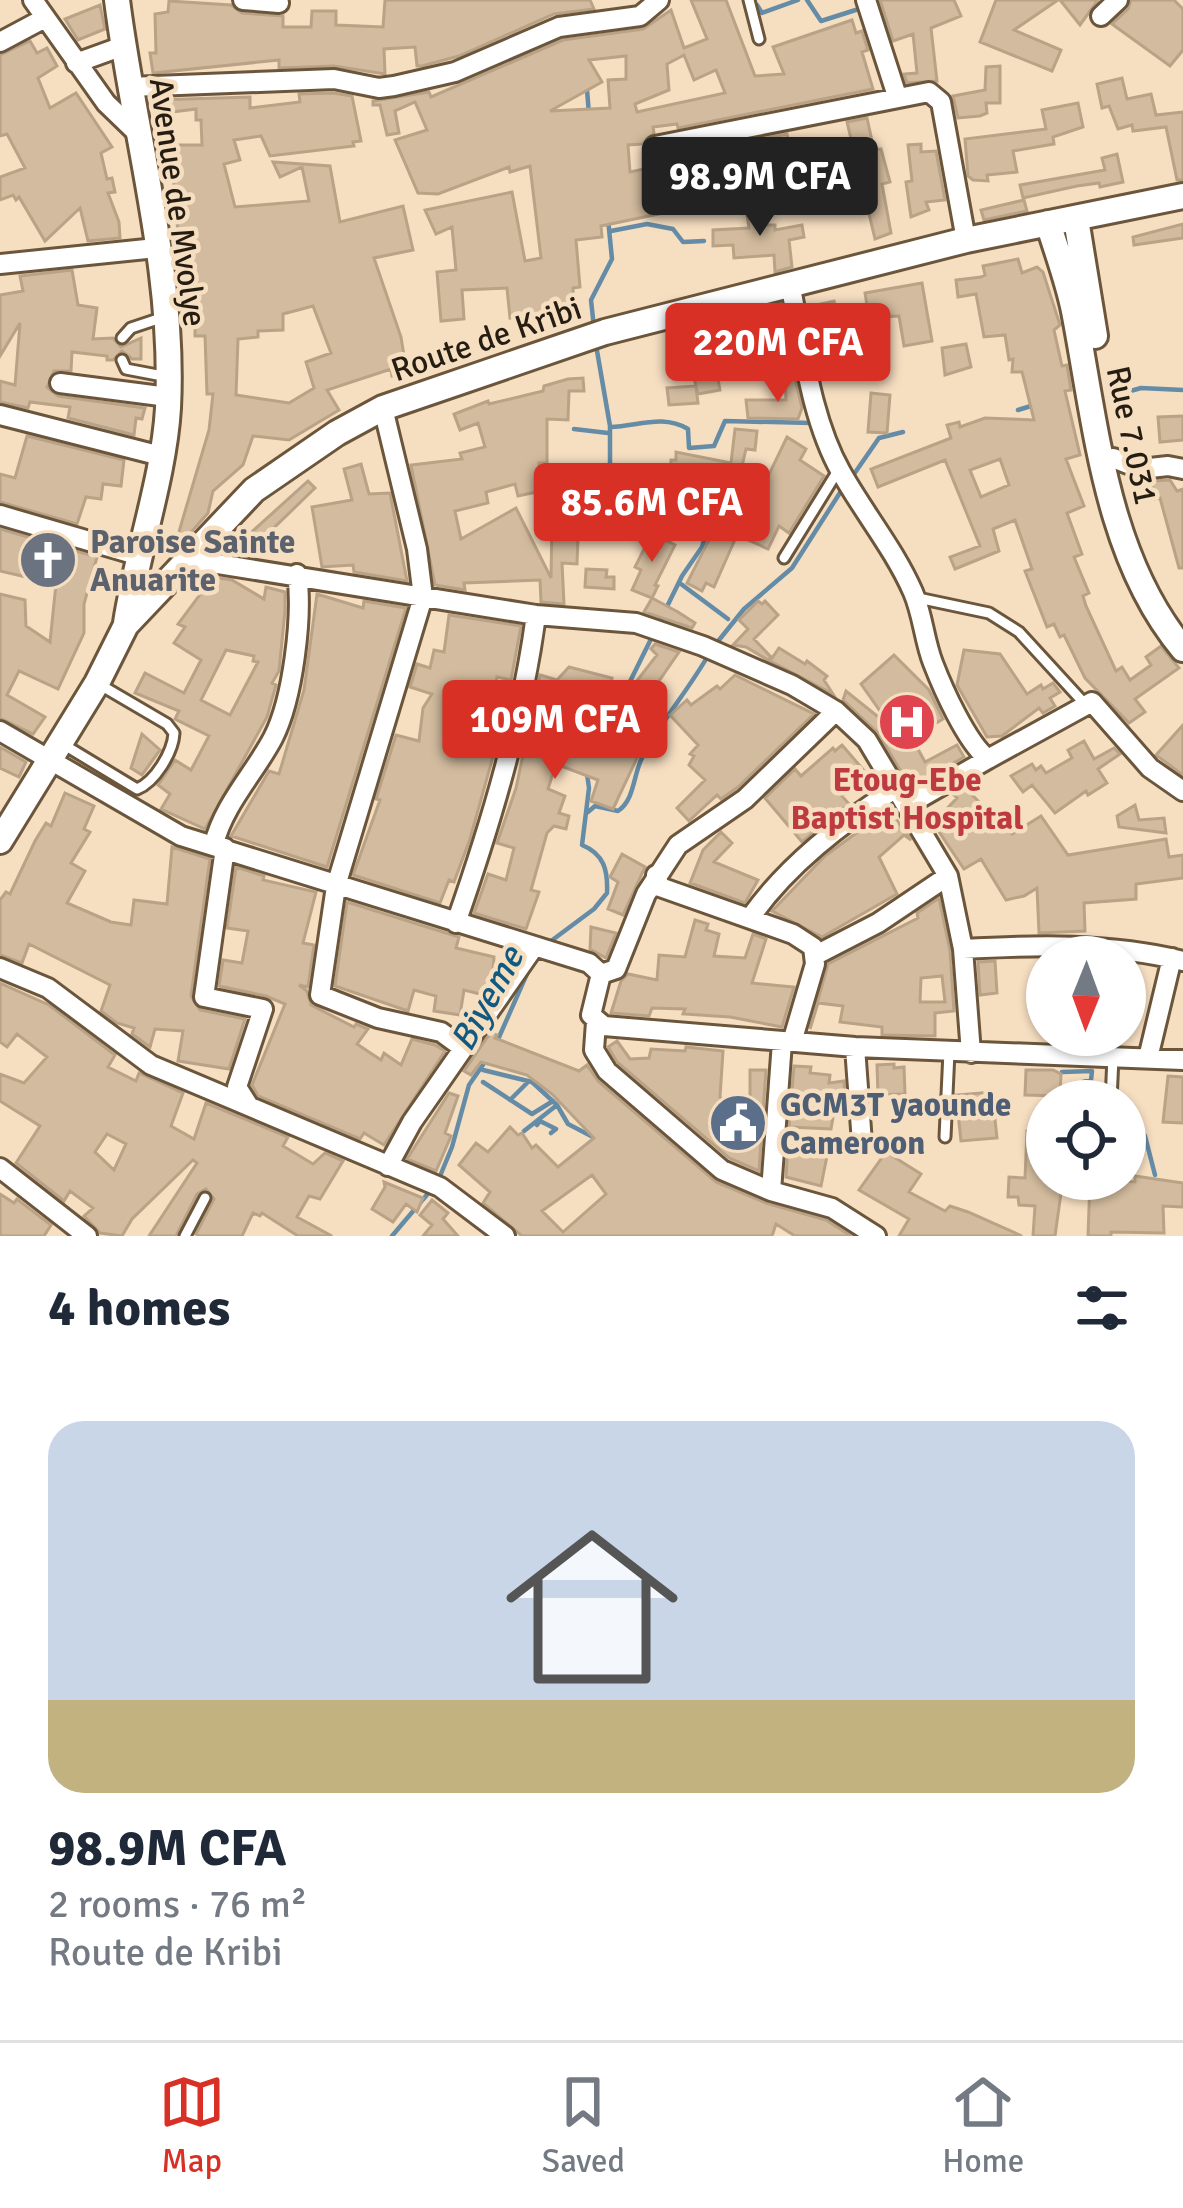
<!DOCTYPE html>
<html lang="en">
<head>
<meta charset="utf-8">
<style>
  :root { --surface:#fff; --page:#f2f2f3; --text:#1f2937; --muted:#747a83; --line:#e0e1e3; --accent:#d93025 }
  body { margin:0; font-family:Signika,sans-serif; background:var(--page); color:var(--text); height:100vh; display:flex; flex-direction:column; font-size:45px; white-space:nowrap }
  * { box-sizing:border-box; margin:0 }
  p { font-size:39px; color:var(--muted) }
  .icon { flex:none; width:66px; height:66px; fill:none; stroke:currentColor; stroke-width:2; stroke-linecap:round; stroke-linejoin:round }
  .map { position:relative; height:1236px; overflow:hidden }
  .details { display:flex; flex-direction:column; background:var(--surface); flex:1 }
  .details>* { flex:none }
  .needle { width:78px; rotate:181deg }
  .controls { position:absolute; left:1026px; top:936px; display:grid; gap:24px }
  .controls a { display:grid; place-items:center; width:120px; height:120px; border-radius:50%; background:var(--surface); box-shadow:0 3px 9px #0004; font-size:60px }
  .price { position:absolute; translate:-50% -102px; padding:0 27px; border-radius:12px; background:var(--accent); color:#fff; font-size:39px; line-height:78px; filter:drop-shadow(0 3px 6px #0008) }
  .price::after { content:''; position:absolute; left:50%; top:72px; width:36px; height:27px; margin-left:-18px; background:inherit; clip-path:polygon(0 0,100% 0,50% 100%) }
  .price.current { background:#222; color:#fff }
  ul { padding:0; list-style:none }
  li { display:grid; align-content:center; gap:24px; height:636px; padding:0 48px }
  li+li { border-top:3px solid var(--line) }
  li span { display:grid; place-items:center; height:372px; border-radius:36px; color:#555 }
  li>.icon { margin-inline-start:auto }
  span .icon { width:216px; height:216px; fill:#fffc; stroke-width:1 }
  li b { font-size:51px }
  h2 { display:flex; justify-content:space-between; align-items:center; height:144px; padding:0 48px; font-size:51px }
  .tabs { display:flex; justify-content:space-around; align-items:center; height:168px; border-top:3px solid var(--line); background:var(--surface); font-size:33px; color:var(--muted) }
  .tabs a { display:grid; justify-items:center; gap:6px }
  .tabs .current { color:var(--accent) }
  .map>svg:first-child { display:block }
  .lines { fill:none; stroke-linecap:round; stroke-linejoin:round }
  .stream { stroke:#648ca6; stroke-width:4.5 }
  .building { fill:#d2bb9e; stroke:#b9a286; stroke-width:3; fill-rule:evenodd }
  .service-casing { stroke:#6b563c; stroke-width:15 }
  .minor-casing { stroke:#6b563c; stroke-width:24 }
  .secondary-casing { stroke:#6b563c; stroke-width:30 }
  .service { stroke:#fff; stroke-width:9 }
  .minor { stroke:#fff; stroke-width:18 }
  .secondary { stroke:#fff; stroke-width:24 }
  .labels { text-anchor:middle; stroke-width:9; stroke-linejoin:round; paint-order:stroke }
  .street-label { font-size:33px; fill:#261d12; stroke:#f6dec1 }
  .worship-label { font-size:33px; font-weight:bold; fill:#5b616d; stroke:#f6dec1; text-anchor:start }
  .health-label { font-size:33px; font-weight:bold; fill:#be3a42; stroke:#f6dec1 }
  .service-label { font-size:33px; font-weight:bold; fill:#4e5e75; stroke:#f6dec1; text-anchor:start }
  .water-label { font-size:36px; font-style:italic; fill:#105981; stroke:#f6dec1 }
</style>
</head>
<body>
<div class="map">
<svg width="1183" height="1236" viewBox="0 0 1183 1236">
  <rect width="100%" height="100%" fill="#f6dec1"/>
  <g class="lines">
    <!-- stream -->
    <path class="stream" d="M807,0L821,21L862,8
      M757,5L762,13L798,0
      M587,90L589,114
      M659,187L677,183
      M611,231L647,224L673,229L683,242L704,241
      M594,328L591,300L612,259L608,219
      M596,345L610,426V472L627,479H684
      M1120,394L1141,388L1183,390
      M1018,410L1031,406
      M611,427C638,426 663,414 688,429L689,448L714,446L725,421L812,423
      M574,429L608,433
      M852,477L879,438L903,432
      M681,584L728,619
      M658,625L682,576L702,547L711,518
      M715,645L744,609L792,568L843,488
      M605,732L653,635
      M588,812L595,806L618,811C634,800 633,778 641,760C660,722 688,691 709,654
      M547,944L594,909L607,893C608,870 604,854 582,845L589,788L587,774
      M496,1044L530,967
      M483,1070L532,1082L557,1105L568,1124L593,1137
      M1062,1072L1092,1071L1091,1080L1083,1082V1090L1075,1101
      M483,1082L532,1114L553,1101
      M510,1100L527,1083
      M1084,1101H1099
      M537,1125L540,1121L556,1129L551,1133
      M1125,1125L1140,1129L1145,1136L1155,1175
      M524,1131L557,1105
      M438,1181L452,1147L469,1085L487,1059
      M392,1236L431,1190"/>
  </g>
  <!-- building -->
  <path class="building" d="M385,0H590L594,9L554,14L459,56L422,66H417L415,47L384,49L385,74L334,66L279,68V60L153,73L150,53H156L155,14L168,12L169,1L231,5L242,13L283,16V27H311L312,11H336V25L383,27Z
    M691,0H726L755,76L784,74L773,47L852,20L856,33L862,31L868,50L862,52L873,89L678,128L677,124L653,127L654,133L642,144L628,145L630,172L658,166L668,212L601,226L602,237L576,240L580,287L573,288L574,312H542L543,332H529L528,316L510,318L507,288L462,290L464,319L441,321L437,272L456,270L452,227L436,234L425,210L512,192L525,261L541,258L530,166L510,172L509,167L438,194L418,193L395,140L427,130L415,102L395,111L399,133L387,135L380,105H373V101L429,92L431,97L563,40L643,29L671,10L684,48L707,39ZM684,55L694,80L716,70L725,93L637,112L635,104L669,90L667,64ZM626,56V79L608,80L610,108L550,111L602,82L589,60Z
    M880,0H954L961,16L931,28L937,81L907,83L904,74L917,73L913,34L893,41Z
    M996,0H1058L1014,30L1061,50L1052,71L980,42Z
    M1060,0H1098L1080,25Z
    M1131,0H1174L1183,9V50L1170,66L1112,24L1128,9Z
    M100,5L105,29L78,40L65,19Z
    M30,41L37,53L47,48L57,66L38,78L50,108L76,93L112,147L101,153L107,179L112,178L115,192L108,193L119,222L120,238L88,241L80,208L45,241L19,197L16,200L13,195L0,200V177L25,168L7,134L0,136V55Z
    M1000,66V103H986L987,113L980,116L958,118L953,96L985,90L986,67Z
    M1122,78L1127,99L1151,94L1156,115L1183,112V180H1177L1166,127L1133,131L1132,125L1118,129L1109,106L1102,108L1097,84Z
    M333,93L352,96L361,141L353,142L354,146L270,156L261,136L234,140L240,160L224,164L235,207L309,201L302,167L280,177L273,162L330,166L340,222L403,206L413,250L374,258L401,337L407,374L392,376L391,369L327,390L339,410L289,440L253,436L243,465L213,491L208,513L186,538L178,535L209,430L213,394H207L205,336H195V276L187,277L185,244L179,245L173,175H168V145H202L201,120H196V109L156,114L154,100L250,97V108L300,102L299,94ZM313,306L331,353L306,362L314,388L289,403L236,395L238,339L258,337V331L283,330V314Z
    M1078,103L1083,127L1053,137L1054,144L1013,151L1017,172L987,175L988,181L973,180L968,176L965,139L1046,129L1042,110Z
    M867,118L874,150L881,149L890,182L882,184L891,233L875,239L847,122Z
    M787,134L792,156L713,170L709,149Z
    M921,144V152L936,151L945,200L926,202L929,210L911,217L906,182L912,181L908,145Z
    M1117,154L1123,182L1100,187L1099,183L1077,186L1023,198L1020,185L1105,170L1102,158Z
    M832,171L841,205L808,213L799,180Z
    M1024,200L1027,211L984,220L981,210Z
    M758,201L761,225H775V230L802,225L804,237L789,240L792,267L775,272L774,255L734,258L733,245L713,246V230L749,228L745,202Z
    M1183,224V238L1134,245L1133,237Z
    M1018,259L1022,273L1037,267L1043,272L1060,325L1054,330L1062,366L1067,365L1071,390L1065,391L1080,455L1066,459L1084,506L1067,513L1082,554L1074,557L1089,593L1083,596L1086,606L1116,671L1122,667L1130,680L1151,665L1146,657L1161,646L1179,668L1135,699L1145,712L1129,723L1085,678L1064,635L1060,637L1054,624L1047,627L1025,571L1032,569L1015,520L993,529L999,551L955,569L950,557L980,546L945,460L878,487L871,469L951,438L947,425L959,422L960,427L985,418L1034,420L1022,372H1012L1013,359L1009,360L1005,335L984,337L976,294L958,297L956,280L981,277L985,275L983,266ZM1000,459L1009,485L981,497L970,470Z
    M72,270L78,305L97,308L93,339L113,338L121,347L141,338V359H132L122,351L113,360H107V356L72,352L71,371H54L47,387L58,396L145,408L142,419L136,418L134,435L68,418L70,407L30,402L28,408L0,402V381L15,385L20,323L0,356V295L23,291L20,276Z
    M922,283L932,341L904,346L899,316L877,317L881,340L818,356L808,307L834,301L838,320L868,312L865,293Z
    M966,344L971,367L945,375L942,348Z
    M714,358L720,390L698,394L696,387L698,403L669,405L667,388L696,386L690,363Z
    M794,375L802,408L798,419L748,418L746,400H786L785,377Z
    M583,378L584,391H569L568,420L547,419V463H539L541,491L518,496L515,484L486,492L488,503L455,511L461,539L516,508L551,578L552,523L586,524V538L578,537L577,564L562,563L564,604L541,602L540,580L464,583L465,590L435,585L411,465L462,459L460,453L485,447L478,423L460,430L454,414L488,401L489,404L543,391L544,386L568,379Z
    M871,393L890,395L887,433L868,432Z
    M1183,416V440L1160,442L1158,417Z
    M735,429L757,431L755,450L746,449L740,475L752,480L748,518L787,437L806,449L800,460L824,476L789,533L779,526L768,549L737,535L714,587L706,583L702,591L687,583L717,524L688,513L689,505H679V473H670L671,460H676V452L731,463Z
    M27,436L124,460L121,486L103,484L101,499L86,497L77,524L0,502V474L15,478Z
    M361,464L369,494L390,493L407,581L354,572L353,565L322,567L312,507L352,500L344,469Z
    M1170,480L1177,491L1183,489V568H1179L1160,498L1154,499L1151,481Z
    M308,481L315,488L252,549L234,548Z
    M0,529L97,557L84,604V633L58,689L19,671L7,695L45,717L33,734L0,718V594L25,600L26,626L50,642L56,584L0,571Z
    M652,533L675,545L655,585L658,586L652,598L632,590L641,570L635,567Z
    M586,569L607,570L606,577H614V589L585,587Z
    M213,577L232,580L264,599L266,587L285,592V611L279,671L272,683L276,685L267,717L205,829L161,809L170,794L158,785L175,760L191,770L209,736L175,719L179,711L135,693L145,673L184,693L201,660L174,643L185,627L178,624ZM226,650L254,656L253,661L258,662L230,715L201,700Z
    M317,594L363,608L364,601L406,608L327,867L231,836L269,771L279,774L304,690Z
    M652,598L678,612L695,623L692,628L644,612Z
    M758,601L762,604L765,601L778,615L754,639L771,657L768,660L746,647L733,645L748,629L739,620Z
    M449,615L521,626L511,680L497,677L494,696L470,692L455,742L482,749L485,732L499,735L470,839L454,882L449,880L440,903L353,875L380,800L376,799L396,735L419,741L423,708L432,694L410,687L417,664L430,668L434,650L444,652Z
    M655,644L679,652L648,697L665,709L654,728L619,704L657,655L651,649Z
    M779,648L805,664L807,661L827,676L824,680L833,694L770,661Z
    M964,650L1000,654L1027,694L1041,685L1043,689L1053,683L1060,692L1050,698L1055,706L1043,713L1039,708L1002,736L987,737L957,685Z
    M894,655L929,690L943,719L912,738L925,762L957,745L964,757L911,788L878,733L843,700L846,691L892,728L861,684Z
    M569,667L612,678L605,702L600,700L593,721L599,723L597,731L602,725L645,741L613,809L591,801L598,780L556,764L548,789L565,796L559,813L569,816L566,829L554,826L547,833L531,890L539,892L526,929L474,913L488,874L506,880L514,848L497,843L516,788L540,675L557,680Z
    M735,675L814,714L738,787L721,799L717,795L689,821L677,808L705,780L689,765L694,756L690,754L698,745L670,715L687,700L691,705L717,686L720,689Z
    M1183,725V775L1156,755Z
    M142,734L160,750L142,775L131,768Z
    M1084,741L1094,759L1114,748L1120,754L1098,769L1107,783L1088,795L1086,791L1055,813L1032,785L1023,792L1011,776L1032,764L1036,770L1041,766L1046,773L1072,758L1068,750Z
    M842,745L867,774L842,796L849,804L802,842L765,798L795,769L801,776L833,748L835,751Z
    M0,747L26,762L19,777L0,768Z
    M965,788L1012,834L1041,816L1068,855L1166,839L1169,857L1183,855V878L1136,884V899L1084,903L1085,931L1039,933L1037,888L1024,896L1006,900L981,859L964,869L925,811L937,819L957,798L953,794Z
    M65,793L94,806L84,829L90,832L71,863L85,871L67,903L111,922L131,925L134,900L167,904L172,847L210,859L191,996L200,1010L245,1019L229,1069L178,1061L183,1031L155,1029L150,1047L132,1034L134,1028L117,1023L101,1011L110,985L29,944L22,963L0,955V900L6,892L10,894L35,841L46,823L51,826Z
    M1135,805L1139,820L1164,818L1166,833L1119,827L1117,816Z
    M889,809L911,840L904,835L879,857L897,894L822,937L772,911L825,856Z
    M721,832L732,843L714,862L758,880L745,903L690,883L703,850Z
    M622,854L645,867L623,915L608,909L618,882L610,877Z
    M236,867L264,876L263,880L316,892L303,943L314,945L308,987L299,985L307,991L311,1005L354,1027L356,1024L368,1029L357,1044L381,1060L384,1053L401,1065L412,1039L435,1045L445,1051L384,1145L364,1133L360,1139L258,1096L252,1085L285,1004L266,996L219,986L223,960L242,963L248,931L227,928Z
    M939,898L950,951L954,1011L935,1013V1036L882,1035V1027L840,1022L843,1006L818,1003L810,1029L828,964L918,918L917,913ZM942,976L945,1002H920L921,978Z
    M347,902L459,937L456,948L494,957L492,984L484,995L464,990L460,1015L434,1011L436,996L414,990L408,1011L335,986Z
    M695,920L708,924L706,930L719,934L714,956L745,958L753,934L766,939L752,983L794,987L782,1027L730,1017L683,1014L685,1009L652,1008L649,1016L611,1013L621,981L628,974L657,980L659,955L685,957Z
    M591,927L616,933L606,958L590,949Z
    M995,961L997,993L980,995L978,962Z
    M0,983L49,1005L115,1055L108,1067L136,1081L139,1073L183,1093L171,1126L194,1139L206,1103L288,1137L283,1146L313,1164L325,1153L343,1161L320,1199L309,1196L297,1217L332,1236H298L262,1213L260,1216L253,1213L242,1236H200L196,1234L214,1199L206,1189L197,1194L176,1236H149L197,1163L193,1160L132,1219L122,1236L100,1233L84,1216L93,1208L70,1191L64,1201L16,1163L40,1126L0,1101V1074L24,1083L47,1057L17,1034L7,1047L0,1042ZM107,1134L126,1144L114,1170L95,1152Z
    M491,1032L497,1035L495,1038L579,1071L587,1065L598,1081L716,1182L766,1203L826,1220L851,1236H795L776,1224L772,1236H522L483,1203L490,1192L459,1165L476,1143L488,1152L510,1127L518,1135L522,1133L532,1148L536,1145L558,1167L594,1138L552,1094L527,1075L481,1062L471,1075L464,1071ZM592,1175L606,1194L563,1232L542,1211Z
    M617,1041L630,1059L649,1058L651,1049L685,1051L686,1047L723,1051L720,1097L724,1102L750,1104V1070H766L759,1171L729,1158L617,1062L608,1047Z
    M894,1064V1068L904,1067L905,1094L878,1095L877,1065Z
    M794,1066L811,1067L810,1073L830,1075L829,1083L844,1081L845,1101H836L831,1129L789,1127Z
    M1026,1070H1053L1061,1074L1060,1096L1025,1095Z
    M1168,1076L1183,1077V1123L1163,1122Z
    M992,1092L997,1138L961,1141L956,1095Z
    M449,1093L458,1096L445,1133L451,1136L436,1171L407,1159Z
    M1027,1131L1047,1132V1179H1063L1055,1236H1033L1035,1206L1019,1205L1018,1197H1008L1009,1177L1025,1178Z
    M788,1141L825,1149L824,1155L827,1156L821,1186L786,1177Z
    M886,1152L921,1174L909,1192L945,1211L950,1206L968,1212L1022,1236H899L909,1219L859,1190Z
    M1135,1176L1183,1183V1207L1163,1206L1164,1233L1111,1232V1236H1088L1090,1179L1135,1182Z
    M384,1182L423,1198L417,1212L406,1204L393,1222L372,1209L385,1187Z
    M0,1194L14,1203L17,1199L51,1225L44,1236H0Z
    M432,1200L448,1213L443,1219L458,1236H423L432,1225L420,1215Z"/>
  <g class="lines">
    <!-- service casing -->
    <g class="service-casing">
      <path id="service" d="M749,0L759,39
        M122,338L131,328L164,317
        M122,360L126,369L168,377
        M784,558L839,469
        M918,598L989,613L1019,632L1084,703
        M61,743L137,789C155,782 173,752 174,733L167,724L97,683
        M1111,1101L1113,1057
        M945,1137L949,1052
        M185,1236L205,1198"/>
    </g>
    <!-- minor casing -->
    <g class="minor-casing">
      <path id="minor" d="M33,0L106,103L136,132
        M243,0L279,3
        M866,0L897,96
        M1101,16L1118,0
        M0,42L45,18
        M76,63L123,46
        M129,87L334,79L379,88L394,86L455,72L559,27L640,16L659,0
        M655,146L929,92L941,102L966,240
        M0,264L156,248
        M790,284C803,345 810,417 841,472C864,513 894,549 913,592C923,615 924,640 933,663C943,689 967,743 988,759L1092,702L1150,768L1183,791
        M60,383L168,397
        M383,408L417,549L423,597L336,886L320,995L378,1018L441,1032L463,1048
        M0,415L161,456
        M1113,458L1141,469L1168,466L1183,469
        M0,515L137,555
        M187,559L536,615L636,623L703,646L792,685L836,711L867,740L948,876L963,949L971,1053
        M836,711L745,799L678,845L646,894L616,969L601,974L591,1015L604,1026L855,1047L1183,1060
        M0,731L181,836L589,963L601,974
        M906,806L988,759
        M214,844C224,804 254,774 273,738C293,699 303,616 297,574
        M225,848L204,997L263,1009L237,1087L249,1106
        M656,875L660,887L793,934L813,947L815,964L792,1042
        M750,918C787,865 842,823 896,788
        M456,923C491,823 522,720 536,615
        M963,949C1036,945 1112,943 1183,961
        M816,955L878,923L948,876
        M0,968L48,988L151,1065L440,1187L505,1236
        M596,1022L594,1050L607,1071L722,1170L771,1191
        M782,1042L771,1191L832,1208L876,1236
        M855,1047L862,1143
        M1148,1058L1172,958
        M388,1166L412,1122L534,947
        M0,1168L87,1236"/>
    </g>
    <!-- secondary casing -->
    <g class="secondary-casing">
      <path id="secondary" d="M117,0C134,135 175,271 168,408C164,477 137,552 126,623
        M1076,219L1095,336
        M1048,223C1057,252 1068,281 1074,311C1096,425 1106,557 1183,649
        M0,841L97,683L126,625L254,490L337,433L383,408L605,332L966,240L1183,196"/>
    </g>
    <!-- service -->
    <use href="#service" class="service"/>
    <!-- minor -->
    <use href="#minor" class="minor"/>
    <!-- secondary -->
    <use href="#secondary" class="secondary"/>
  </g>
  <!-- icons -->
  <defs>
    <g id="church-disc" transform="scale(3)"><circle r="9.5" fill="#6b7280" stroke="#f6dec1"/><path d="M-1.2-6h2.4v3.5h3.3v2.4h-3.3V6h-2.4V-.1h-3.3v-2.4h3.3Z" fill="#fff"/></g>
    <g id="hospital-disc" transform="scale(3)"><circle r="9.5" fill="#e0444e" stroke="#f6dec1"/><path d="M-5-5h3v3.5h4V-5h3V5h-3V1.5h-4V5h-3Z" fill="#fff"/></g>
    <g id="civic-disc" transform="scale(3)"><circle r="9.5" fill="#5c6f8a" stroke="#f6dec1"/><path d="M-.6-6.5H3V-4.5H.6V-3L4-1V1h2V6H-6V1h2V-1L-.6-3ZM-1.2 2.5V6h2.4V2.5Z" fill="#fff"/></g>
  </defs>
  <g fill-rule="evenodd">
    <use href="#church-disc" x="48" y="560"/>
    <use href="#hospital-disc" x="907" y="722"/>
    <use href="#civic-disc" x="738" y="1123"/>
  </g>
  <g class="labels">
    <!-- street labels -->
    <g class="street-label">
      <text transform="translate(179 202) rotate(82)" y="12">Avenue de Mvolye</text>
      <text transform="translate(486 338) rotate(-19)" y="12">Route de Kribi</text>
      <text transform="translate(1133 435) rotate(78)" y="12">Rue 7.031</text>
    </g>
    <!-- worship labels -->
    <g class="worship-label">
      <text x="90" y="553">Paroise Sainte<tspan x="90" dy="38">Anuarite</tspan></text>
    </g>
    <!-- health labels -->
    <g class="health-label">
      <text x="907" y="791">Etoug-Ebe<tspan x="907" dy="38">Baptist Hospital</tspan></text>
    </g>
    <!-- service labels -->
    <g class="service-label">
      <text x="780" y="1116">GCM3T yaounde<tspan x="780" dy="38">Cameroon</tspan></text>
    </g>
    <!-- water labels -->
    <g class="water-label">
      <text transform="translate(486 998) rotate(-61)" y="13">Biyeme</text>
    </g>
  </g>
</svg>
<div class="controls">
<a><svg class="needle" viewBox="-14 -14 28 28"><path d="M0-13l5 13h-10z" fill="#e53935"/><path d="M0 13l5-13h-10z" fill="#747a83"/></svg></a>
<a><svg class="icon" aria-label="locate" viewBox="0 0 24 24"><circle cx="12" cy="12" r="6"/><path d="M12 2v4M12 18v4M2 12h4M18 12h4"/></svg></a>
</div>
<b class="price current" style="left:760px;top:239px">98.9M CFA</b>
<b class="price" style="left:778px;top:405px">220M CFA</b>
<b class="price" style="left:652px;top:565px">85.6M CFA</b>
<b class="price" style="left:555px;top:782px">109M CFA</b>
</div>
<section class="details">
<h2>4 homes<svg class="icon" aria-label="filters" viewBox="0 0 24 24"><path d="M4 7h16M4 17h16"/><circle cx="9" cy="7" r="2"/><circle cx="15" cy="17" r="2"/></svg></h2>
<ul>
<li><span style="background:linear-gradient(#c9d6e8 75%,#c2b280 0)"><svg class="icon" aria-label="home" viewBox="0 0 24 24"><path d="M3 11l9-7 9 7M6 9v11h12V9"/></svg></span><div><b>98.9M CFA</b><p>2 rooms · 76 m²</p><p>Route de Kribi</p></div></li>
</ul>
</section>
<nav class="tabs">
<a class="current"><svg class="icon" aria-label="map" viewBox="0 0 24 24"><path d="M3 6l6-2 6 2 6-2v14l-6 2-6-2-6 2zM9 4v14M15 6v14"/></svg>Map</a>
<a><svg class="icon" aria-label="saved" viewBox="0 0 24 24"><path d="M7 4h10v16l-5-4-5 4z"/></svg>Saved</a>
<a><svg class="icon" aria-label="home" viewBox="0 0 24 24"><path d="M3 11l9-7 9 7M6 9v11h12V9"/></svg>Home</a>
</nav>
</body>
</html>
